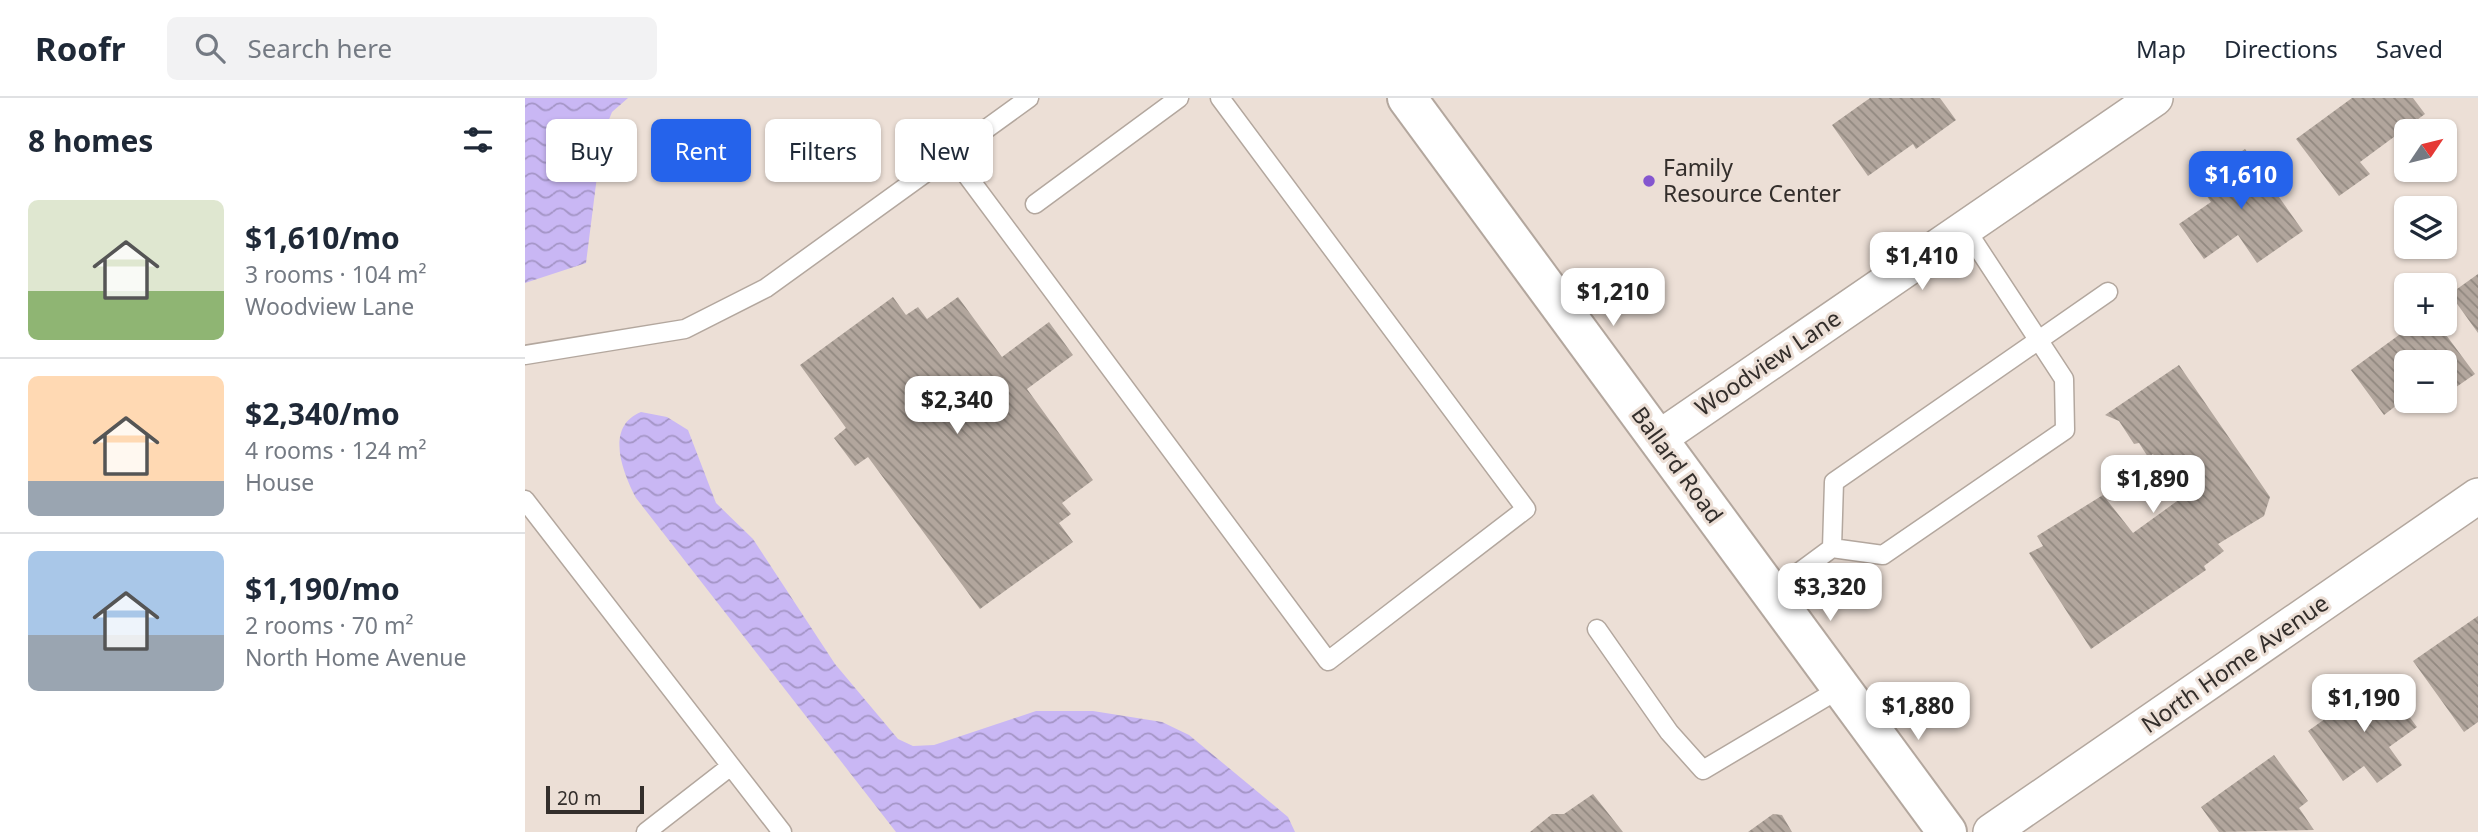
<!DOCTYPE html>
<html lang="en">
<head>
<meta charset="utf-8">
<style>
  :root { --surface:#fff; --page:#f2f2f3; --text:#1f2937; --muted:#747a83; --line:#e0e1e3; --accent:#2563eb }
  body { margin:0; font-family:"Noto Sans",sans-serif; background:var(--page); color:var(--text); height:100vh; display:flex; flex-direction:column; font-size:26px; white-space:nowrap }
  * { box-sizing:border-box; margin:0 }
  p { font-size:23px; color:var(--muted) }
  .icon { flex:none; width:38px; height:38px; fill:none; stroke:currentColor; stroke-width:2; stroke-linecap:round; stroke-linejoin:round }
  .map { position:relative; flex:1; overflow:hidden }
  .sheet { display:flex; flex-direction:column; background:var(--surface); width:525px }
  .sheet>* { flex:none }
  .banner { position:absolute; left:21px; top:21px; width:665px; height:63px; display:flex; gap:14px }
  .needle { width:46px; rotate:55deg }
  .fabs { position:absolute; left:1869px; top:21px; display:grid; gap:14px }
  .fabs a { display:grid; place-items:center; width:63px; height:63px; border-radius:10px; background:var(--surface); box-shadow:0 2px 5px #0004; font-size:35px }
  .scale { position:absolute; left:21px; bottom:18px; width:98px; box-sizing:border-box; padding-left:7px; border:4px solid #332e2b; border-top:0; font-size:19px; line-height:24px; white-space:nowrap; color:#332e2b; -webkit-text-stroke:5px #ecdfd6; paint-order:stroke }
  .price { position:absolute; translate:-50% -60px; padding:0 16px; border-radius:14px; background:#fff; color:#222; font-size:23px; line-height:46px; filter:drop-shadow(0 2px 4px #0008) }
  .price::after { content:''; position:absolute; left:50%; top:42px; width:21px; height:16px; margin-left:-10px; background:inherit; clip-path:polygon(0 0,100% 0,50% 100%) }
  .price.active { background:var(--accent); color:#fff }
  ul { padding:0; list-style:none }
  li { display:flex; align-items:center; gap:21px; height:175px; padding:0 28px }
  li+li { border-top:2px solid var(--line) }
  li span { display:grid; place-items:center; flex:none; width:196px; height:140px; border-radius:10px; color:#555 }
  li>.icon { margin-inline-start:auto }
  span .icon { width:84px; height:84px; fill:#fffc; stroke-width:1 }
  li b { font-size:30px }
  h2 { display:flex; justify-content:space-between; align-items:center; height:84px; padding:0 28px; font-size:30px }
  .tag { padding:0 24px; border-radius:10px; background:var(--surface); box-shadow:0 2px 5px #0004; font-size:24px; line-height:63px }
  .tag.active { background:var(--accent); color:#fff }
  header { display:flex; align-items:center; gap:42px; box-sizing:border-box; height:98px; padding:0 35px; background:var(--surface); border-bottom:2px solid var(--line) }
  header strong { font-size:33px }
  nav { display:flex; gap:38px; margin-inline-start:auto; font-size:24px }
  .search { width:490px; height:63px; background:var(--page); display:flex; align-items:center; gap:18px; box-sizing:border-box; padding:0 24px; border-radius:10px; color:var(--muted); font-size:26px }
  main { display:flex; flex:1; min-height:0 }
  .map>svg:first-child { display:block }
  .water { fill:url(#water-waves) }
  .building { fill:url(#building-back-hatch) }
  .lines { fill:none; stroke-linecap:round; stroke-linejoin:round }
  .lane-casing { stroke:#b3a79e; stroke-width:21 }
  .street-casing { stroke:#b3a79e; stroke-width:38 }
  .secondary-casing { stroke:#b3a79e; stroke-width:42 }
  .lane { stroke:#fff; stroke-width:18 }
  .street { stroke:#fff; stroke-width:35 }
  .secondary { stroke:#fff; stroke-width:38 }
  .poi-dot { fill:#8456cf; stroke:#ecdfd6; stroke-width:2.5 }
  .labels { text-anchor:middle; stroke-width:6; stroke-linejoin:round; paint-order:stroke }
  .poi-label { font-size:23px; fill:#332e2b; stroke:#ecdfd6; text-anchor:start }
  .street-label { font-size:23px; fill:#332e2b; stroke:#ecdfd6 }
</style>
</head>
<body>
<header>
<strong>Roofr</strong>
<div class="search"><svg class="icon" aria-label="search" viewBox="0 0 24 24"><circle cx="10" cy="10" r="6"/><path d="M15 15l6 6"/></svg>Search here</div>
<nav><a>Map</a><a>Directions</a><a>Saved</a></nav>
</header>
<main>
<section class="sheet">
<h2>8 homes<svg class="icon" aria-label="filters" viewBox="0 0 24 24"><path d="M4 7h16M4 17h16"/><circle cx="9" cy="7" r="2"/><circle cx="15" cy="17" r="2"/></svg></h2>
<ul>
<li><span style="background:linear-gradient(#dfe7d0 65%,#8fb573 0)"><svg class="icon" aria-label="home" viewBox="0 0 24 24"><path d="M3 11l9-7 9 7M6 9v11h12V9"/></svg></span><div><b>$1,610/mo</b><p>3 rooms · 104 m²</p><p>Woodview Lane</p></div></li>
<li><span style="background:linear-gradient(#ffd9b3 75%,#9aa5b1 0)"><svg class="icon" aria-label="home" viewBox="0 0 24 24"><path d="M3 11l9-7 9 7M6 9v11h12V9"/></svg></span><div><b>$2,340/mo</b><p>4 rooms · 124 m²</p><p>House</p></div></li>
<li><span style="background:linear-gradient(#a9c7e8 60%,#9aa5b1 0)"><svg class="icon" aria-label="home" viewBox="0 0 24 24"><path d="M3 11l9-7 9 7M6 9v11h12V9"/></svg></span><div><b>$1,190/mo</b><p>2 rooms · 70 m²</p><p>North Home Avenue</p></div></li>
</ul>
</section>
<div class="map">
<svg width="1953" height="734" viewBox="0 0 1953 734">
  <defs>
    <pattern id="water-waves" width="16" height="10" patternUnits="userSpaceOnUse" patternTransform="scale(1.75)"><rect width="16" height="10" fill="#c9b7f4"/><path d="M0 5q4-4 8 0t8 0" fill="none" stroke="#a495c6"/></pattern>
    <pattern id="building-back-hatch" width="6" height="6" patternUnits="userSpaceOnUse" patternTransform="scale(1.75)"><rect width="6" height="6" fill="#b2a69d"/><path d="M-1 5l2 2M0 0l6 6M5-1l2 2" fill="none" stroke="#918880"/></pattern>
  </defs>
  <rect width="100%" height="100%" fill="#ecdfd6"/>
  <!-- water -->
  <path class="water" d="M0,0H103L87,14L77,39L61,165L0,185Z
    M116,314L142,319L163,332L191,405L228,441L310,566L373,641L388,648L409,647L511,613H568L637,624L664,637L763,719L770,734H371L111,400C98,375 79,329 116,314Z"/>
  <!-- building -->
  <path class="building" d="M1345,0H1415L1431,22L1391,51L1388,46L1343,78L1307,27Z
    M1827,0H1888L1900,16L1835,64L1845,76L1814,98L1771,41Z
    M1720,51L1778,133L1732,165L1713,137L1679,161L1654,126L1686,104L1672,84Z
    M1953,176V235L1925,196Z
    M368,199L381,217L393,209L402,221L433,199L477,259L524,224L548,257L502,291L568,382L537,405L546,416L534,425L548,444L455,511L343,359L330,368L309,340L321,330L275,267Z
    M1889,226H1913L1950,276L1924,294L1920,288V264H1881V300L1859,317L1826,272Z
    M1654,267L1745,399L1739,418L1693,446L1699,453L1679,468L1681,472L1566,551L1504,455L1518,448L1512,438L1578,397L1608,435L1659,398L1628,356L1623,359L1614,345L1609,346L1594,323L1580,317Z
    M1953,518V624L1939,634L1888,563Z
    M1856,581L1892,629L1864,649L1877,667L1852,685L1839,668L1818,683L1783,633Z
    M1749,657L1783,703L1774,710L1789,732L1694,734L1676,709Z
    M1068,696L1098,734H1005L1027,716H1039Z
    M1248,716L1257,717L1267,734H1223Z"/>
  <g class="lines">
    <!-- lane casing -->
    <g class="lane-casing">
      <path id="lane" d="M426,56L803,563L1001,411L695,0
        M510,106L654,0
        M0,257L160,231L241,190L504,0
        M0,402L257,734
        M1307,450L1309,384L1583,194
        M1246,495L1307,450L1358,457L1540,332L1539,281L1440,130
        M1072,531L1144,634L1178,672L1316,590
        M121,734L206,668"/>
    </g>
    <!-- street casing -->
    <g class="street-casing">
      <path id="street" d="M1133,341L1630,0
        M1466,734L1953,398"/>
    </g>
    <!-- secondary casing -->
    <g class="secondary-casing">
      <path id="secondary" d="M882,0L1422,734"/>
    </g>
    <!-- lane -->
    <use href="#lane" class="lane"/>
    <!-- street -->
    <use href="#street" class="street"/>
    <!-- secondary -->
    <use href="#secondary" class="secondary"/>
  </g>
  <!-- markers -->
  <circle class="poi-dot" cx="1124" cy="83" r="7"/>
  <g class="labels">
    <!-- poi labels -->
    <g class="poi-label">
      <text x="1138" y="78">Family<tspan x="1138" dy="26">Resource Center</tspan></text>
    </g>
    <!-- street labels -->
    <g class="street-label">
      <text transform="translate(1243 265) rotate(-34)" y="8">Woodview Lane</text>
      <text transform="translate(1152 367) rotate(54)" y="8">Ballard Road</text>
      <text transform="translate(1710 566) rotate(-35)" y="8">North Home Avenue</text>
    </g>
  </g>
</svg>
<div class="fabs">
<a><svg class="needle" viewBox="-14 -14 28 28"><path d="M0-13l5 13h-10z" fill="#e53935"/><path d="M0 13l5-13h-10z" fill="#747a83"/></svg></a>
<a><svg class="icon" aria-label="layers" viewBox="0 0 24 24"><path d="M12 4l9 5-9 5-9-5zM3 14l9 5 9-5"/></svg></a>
<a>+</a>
<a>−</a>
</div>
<div class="scale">20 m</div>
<b class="price active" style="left:1716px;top:113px">$1,610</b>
<b class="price" style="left:1397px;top:194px">$1,410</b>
<b class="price" style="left:1088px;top:230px">$1,210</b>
<b class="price" style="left:432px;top:338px">$2,340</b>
<b class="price" style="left:1628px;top:417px">$1,890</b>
<b class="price" style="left:1305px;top:525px">$3,320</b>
<b class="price" style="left:1839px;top:636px">$1,190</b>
<b class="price" style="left:1393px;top:644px">$1,880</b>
<div class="banner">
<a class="tag">Buy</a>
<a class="tag active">Rent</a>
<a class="tag">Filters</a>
<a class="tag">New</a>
</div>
</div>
</main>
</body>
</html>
